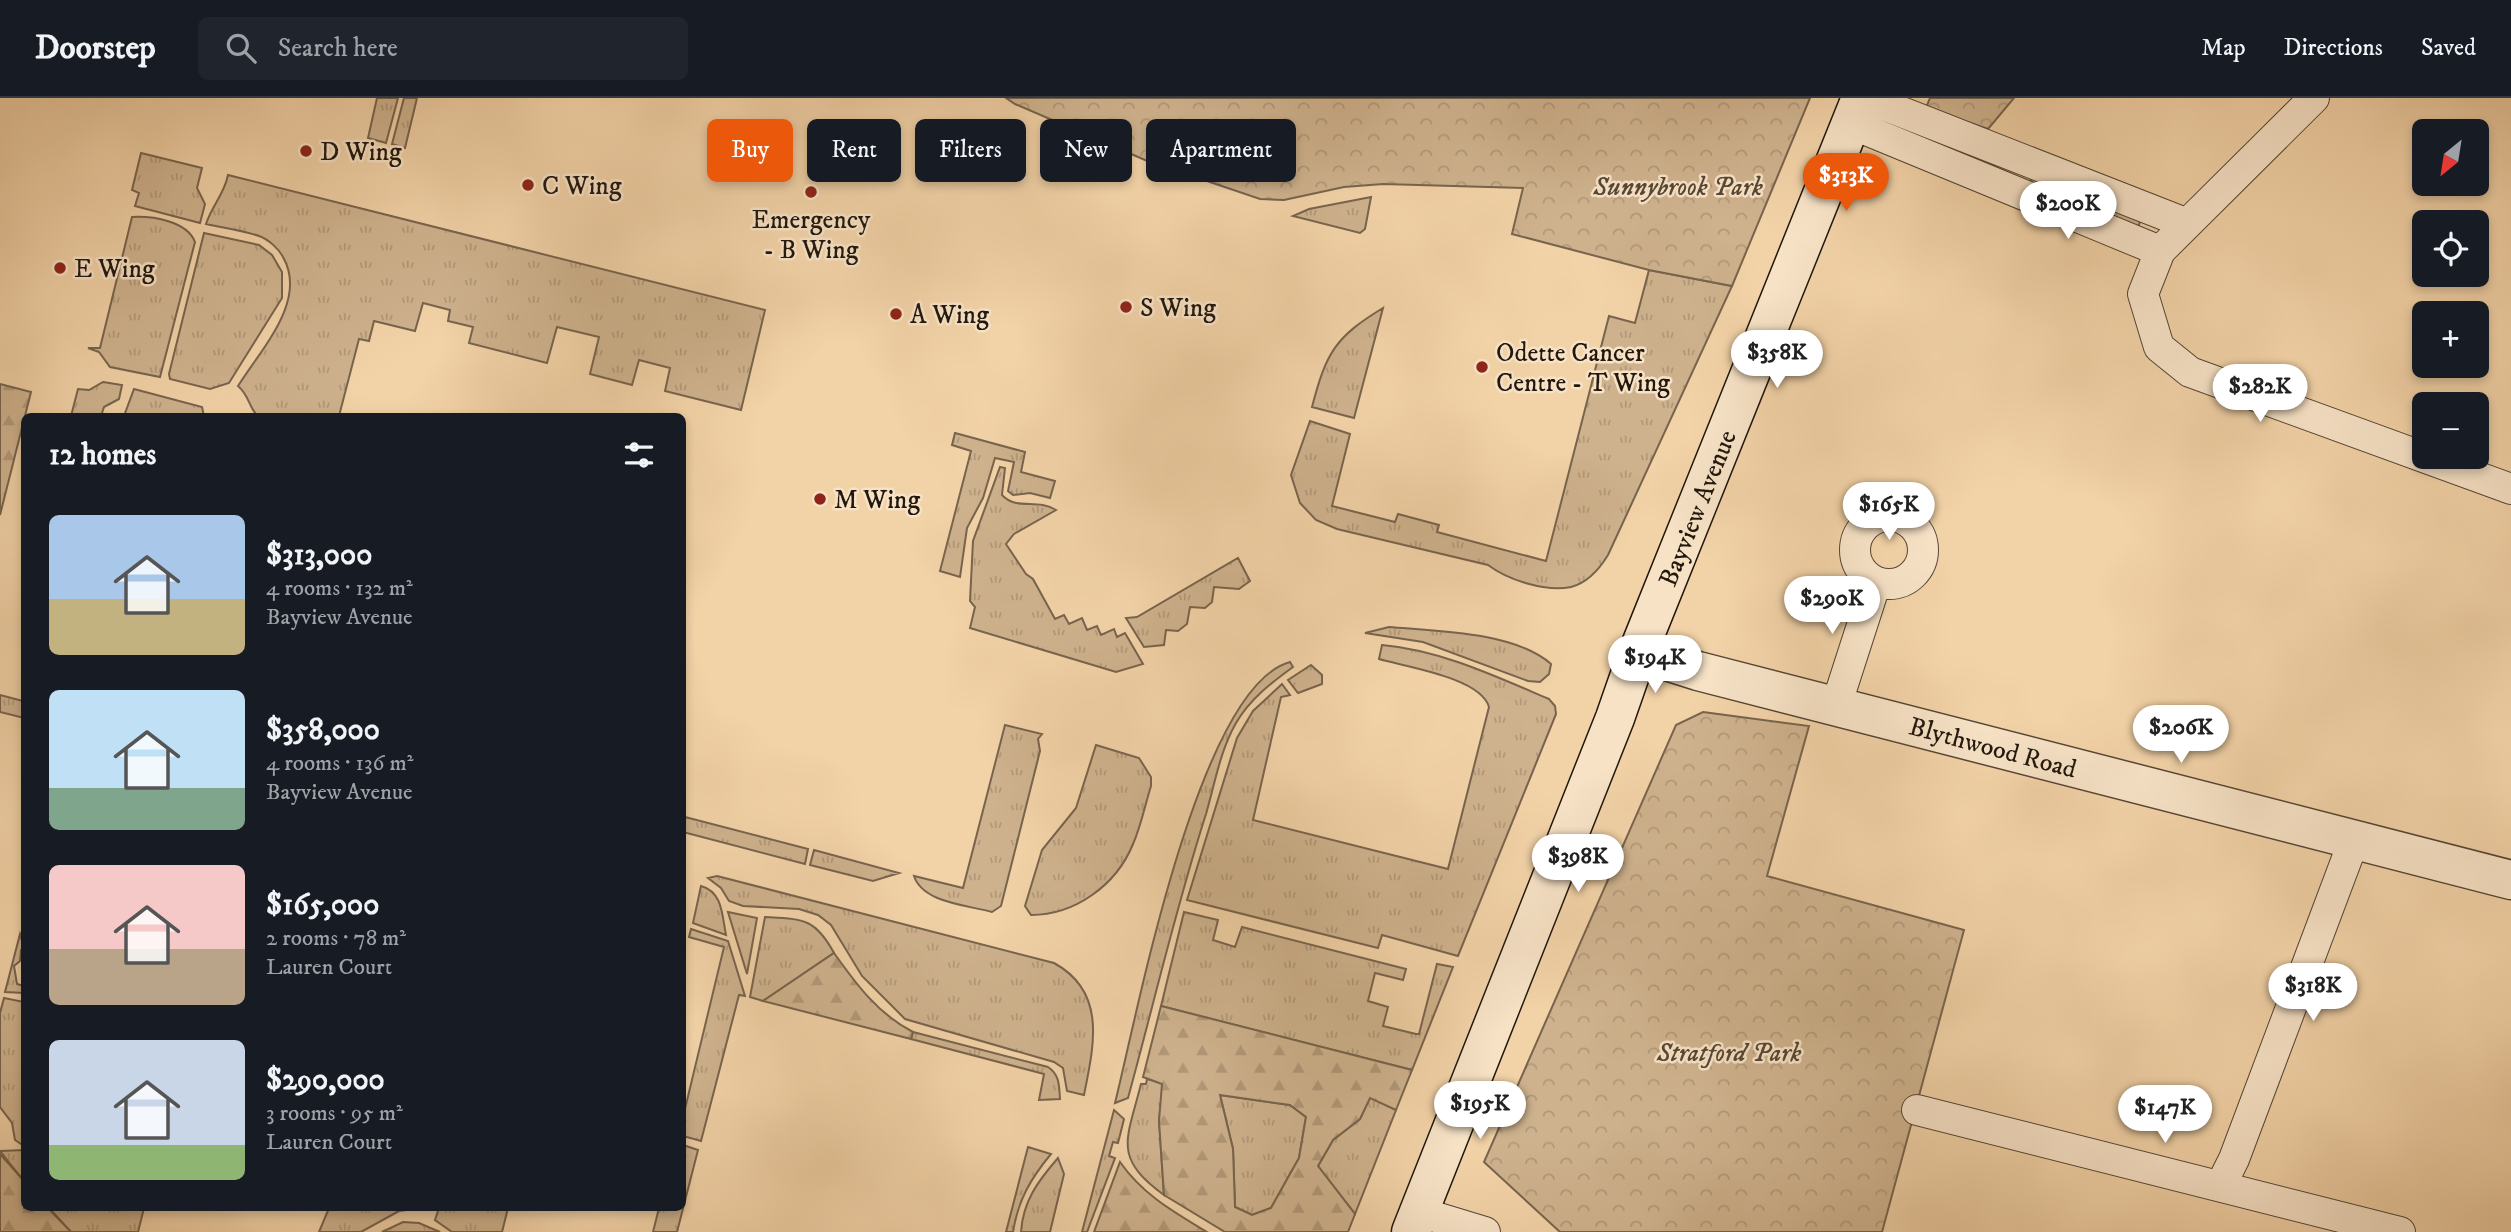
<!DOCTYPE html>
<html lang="en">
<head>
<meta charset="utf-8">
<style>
  :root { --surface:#171b24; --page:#20242c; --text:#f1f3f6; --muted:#9ea1a6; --line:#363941; --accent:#ea580c }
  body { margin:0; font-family:"IM FELL DW Pica",serif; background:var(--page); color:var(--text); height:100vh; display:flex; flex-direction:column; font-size:26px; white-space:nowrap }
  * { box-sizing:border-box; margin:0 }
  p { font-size:23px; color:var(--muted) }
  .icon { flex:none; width:38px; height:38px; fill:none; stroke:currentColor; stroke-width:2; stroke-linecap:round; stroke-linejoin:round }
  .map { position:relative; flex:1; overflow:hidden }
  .panel { position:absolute; left:21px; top:315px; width:665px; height:798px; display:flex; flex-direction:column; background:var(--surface); border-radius:10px; box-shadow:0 4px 10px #0003 }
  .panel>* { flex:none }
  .banner { position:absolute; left:707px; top:21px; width:665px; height:63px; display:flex; gap:14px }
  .needle { width:46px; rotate:210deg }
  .fabs { position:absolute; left:2412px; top:21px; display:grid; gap:14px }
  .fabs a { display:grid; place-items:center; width:77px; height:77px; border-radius:10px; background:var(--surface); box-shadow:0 4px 10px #0003; font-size:35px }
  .price { position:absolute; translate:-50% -60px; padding:0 16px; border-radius:24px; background:#fff; color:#222; font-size:23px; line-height:46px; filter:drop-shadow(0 2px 4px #0008) }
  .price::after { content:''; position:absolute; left:50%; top:42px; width:21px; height:16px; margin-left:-10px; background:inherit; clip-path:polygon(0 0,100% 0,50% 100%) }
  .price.current { background:var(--accent); color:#fff }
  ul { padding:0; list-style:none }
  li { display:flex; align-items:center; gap:21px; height:175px; padding:0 28px }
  li span { display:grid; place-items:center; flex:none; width:196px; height:140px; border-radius:10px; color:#555 }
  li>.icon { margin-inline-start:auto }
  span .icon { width:84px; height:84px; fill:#fffc; stroke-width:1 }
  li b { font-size:30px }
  h2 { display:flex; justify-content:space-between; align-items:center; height:84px; padding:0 28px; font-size:30px }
  .chip { padding:0 24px; border-radius:10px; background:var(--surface); box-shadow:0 4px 10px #0003; font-size:24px; line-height:63px }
  .chip.current { background:var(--accent); color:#fff }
  header { display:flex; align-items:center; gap:42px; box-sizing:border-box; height:98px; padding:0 35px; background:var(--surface); border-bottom:2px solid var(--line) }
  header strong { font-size:33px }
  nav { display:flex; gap:38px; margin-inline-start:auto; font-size:24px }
  .search { width:490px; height:63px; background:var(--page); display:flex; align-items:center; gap:18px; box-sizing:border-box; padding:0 24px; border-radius:10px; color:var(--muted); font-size:26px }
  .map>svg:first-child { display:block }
  .grass { fill:url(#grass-tufts); stroke:#78644d; stroke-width:2 }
  .forest { fill:url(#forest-firs); stroke:#78644d; stroke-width:2; fill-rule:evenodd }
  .park { fill:url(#park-crowns); stroke:#78644d; stroke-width:2 }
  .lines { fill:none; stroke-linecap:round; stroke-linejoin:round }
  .minor-casing { stroke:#554634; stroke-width:32 }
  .tertiary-casing { stroke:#554634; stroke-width:41 }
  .secondary-casing { stroke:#21170d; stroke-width:41 }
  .minor { stroke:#f7e2c6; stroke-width:30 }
  .tertiary { stroke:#f7e2c6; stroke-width:38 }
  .secondary { stroke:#f7e2c6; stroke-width:38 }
  .poi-dot { fill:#8f2418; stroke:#f7e2c6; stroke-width:2.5 }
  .labels { text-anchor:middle; stroke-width:5; stroke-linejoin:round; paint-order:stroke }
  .poi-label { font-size:26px; fill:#21170d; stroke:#f7e2c6; text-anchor:start }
  .park-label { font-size:26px; font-style:italic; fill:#554633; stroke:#f7e2c6 }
  .street-label { font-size:26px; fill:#21170d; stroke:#f7e2c6 }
</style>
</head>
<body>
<header>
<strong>Doorstep</strong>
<div class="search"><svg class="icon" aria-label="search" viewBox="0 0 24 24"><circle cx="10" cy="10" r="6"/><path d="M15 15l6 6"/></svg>Search here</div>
<nav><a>Map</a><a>Directions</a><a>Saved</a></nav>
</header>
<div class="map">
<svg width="2511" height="1134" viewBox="0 0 2511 1134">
  <defs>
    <pattern id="grass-tufts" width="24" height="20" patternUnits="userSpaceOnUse" patternTransform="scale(1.75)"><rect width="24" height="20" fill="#ceb28d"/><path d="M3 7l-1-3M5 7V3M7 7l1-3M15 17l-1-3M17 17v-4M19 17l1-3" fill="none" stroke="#b19878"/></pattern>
    <pattern id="forest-firs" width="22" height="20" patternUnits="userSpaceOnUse" patternTransform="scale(1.75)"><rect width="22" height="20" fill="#ceb28d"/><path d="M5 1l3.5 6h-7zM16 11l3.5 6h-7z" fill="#b19878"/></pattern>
    <pattern id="park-crowns" width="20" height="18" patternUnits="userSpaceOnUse" patternTransform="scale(1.75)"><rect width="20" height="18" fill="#ceb28d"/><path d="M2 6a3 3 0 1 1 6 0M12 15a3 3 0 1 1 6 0" fill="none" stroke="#b19878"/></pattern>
  </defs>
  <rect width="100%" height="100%" fill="#f2d2a7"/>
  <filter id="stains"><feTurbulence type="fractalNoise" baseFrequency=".00286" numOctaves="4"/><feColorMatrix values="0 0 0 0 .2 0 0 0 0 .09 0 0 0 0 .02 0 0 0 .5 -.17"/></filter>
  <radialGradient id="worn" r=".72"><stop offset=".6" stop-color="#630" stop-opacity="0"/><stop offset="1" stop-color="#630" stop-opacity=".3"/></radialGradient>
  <!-- grass -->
  <path class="grass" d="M377,0H398L386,45L368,40Z
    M404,0H417L405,50L392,46Z
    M141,55L202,70L197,90L205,106L200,125L135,108L139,95L132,92Z
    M2033,76L2142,119L2138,129L2029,86Z
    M228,77L765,212L741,312L665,293L670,270L639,262L632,287L590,276L599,239L557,229L547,265L469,245L473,229L448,223L450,212L423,205L415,233L374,223L369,243L359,241L339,318H258C249,311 250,298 238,288C261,251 308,203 283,159C279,151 268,141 259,138C242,132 224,130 206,126C212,107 224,97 228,77Z
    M1371,99L1365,131L1360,135L1293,118L1309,111Z
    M132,119C153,118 187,123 195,144L160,279L110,269L99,254L88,250H100Z
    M204,135L259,147L272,157L282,174V200L229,285L210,291L170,281L169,276Z
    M1649,172L1732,188L1608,457C1600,470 1587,485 1571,489C1545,494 1508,482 1488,467L1337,431L1316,422L1300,405L1291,377L1310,323L1350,336L1332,408L1395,424L1398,416L1439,427L1437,434L1546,463L1609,218L1635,225Z
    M1383,210L1354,320L1312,309C1326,255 1335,239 1383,210Z
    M103,284L122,287L119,301L104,309L101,318H71L78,291L89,292Z
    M134,291L202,309L204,318H124Z
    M955,335L1025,354L1021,374L1055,383L1050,400L1030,395L1013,397L1008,393L1014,364L995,360L983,400L967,430L960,479L940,473L971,353L952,347Z
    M1000,369L1005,370L1002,397C1017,413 1037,400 1056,412L1014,436L1006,446L1026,476L1033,481L1055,521L1064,517L1069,526L1082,520L1087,532L1097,528L1101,537L1114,531L1117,539L1125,535L1143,566L1116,574L970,530L975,509L970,503L973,443Z
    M1238,460L1250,483L1239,491L1214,489L1212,504L1205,510L1190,509L1187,526L1178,533L1166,532L1164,547L1144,549L1126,520L1137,519Z
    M1389,529C1436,533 1515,534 1551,566L1549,576L1540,584L1528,583L1423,544L1365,535Z
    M1382,547C1440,552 1495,578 1549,601L1555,608L1556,616L1458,858L1382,837L1378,850L1187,802L1237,640L1253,613L1282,586L1290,597L1281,599L1253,722L1448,771L1489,609C1481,580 1407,569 1379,561Z
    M1290,564L1293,569C1271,585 1250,601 1236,625C1220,653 1215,685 1206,716C1176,809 1154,905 1128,1000L1115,1005C1137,918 1198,589 1290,564Z
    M1311,567L1322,577V586L1298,595L1288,582Z
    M0,597L23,603L24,620L0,614Z
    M1005,627L1042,636L1038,641L1040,653L1001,808L992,814C967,807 923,805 914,778L963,790Z
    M1096,647L1139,660L1151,679V688C1145,707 1141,728 1133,746C1116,788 1074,817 1031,817L1025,808L1042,752L1076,710Z
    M685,719L808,751L805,766L683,734Z
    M814,752L899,775L873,783L810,767Z
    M717,778L1054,865C1107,894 1094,947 1084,997L1067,993L1063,970L1054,964L905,921L862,878L831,827L818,817L799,811L743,808L729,803L721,790L708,780Z
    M701,788C723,794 722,818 726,837L693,825Z
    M728,814L757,820L747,876Z
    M1184,814L1218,822L1213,842L1235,849L1242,829L1406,871L1403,882L1375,875L1368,903L1388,909L1383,928L1416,936H1419L1437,866L1453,869L1412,972L1161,908Z
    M765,819C803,821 815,820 834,855L763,903L750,899Z
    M691,831L728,843L745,898L739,897L701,1043L683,1038V1019L724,849L689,839Z
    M20,836L24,850L21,852L20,863L14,868L17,886L24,888V895L5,894Z
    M4,900L24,904V1048L15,1042L12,1025L0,1009V915Z
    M913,934L1048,969C1060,977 1059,988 1060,1001L1039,1002L1044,976L911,941Z
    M1147,981L1163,985L1159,1023L1164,1097C1112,1059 1127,1042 1141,986H1146Z
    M1220,997L1290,1007L1306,1019L1299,1060L1271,1110L1252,1117L1235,1109L1233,1051Z
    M1370,999L1396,1012L1355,1116L1318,1068L1333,1042L1360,1021Z
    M1114,1012L1124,1021L1118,1045L1113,1044L1109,1058L1115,1060L1087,1134H1082Z
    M683,1047L698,1052L677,1134H653L659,1110H682Z
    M1028,1049L1051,1056C1031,1080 1018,1102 1013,1134H1006Z
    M24,1052V1083L0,1053Z
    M1058,1060L1064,1076L1050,1134H1021C1023,1103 1038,1083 1058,1060Z
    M49,1110H144L138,1134H71Z
    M329,1110H421L399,1113L361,1134H319Z
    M439,1110H508L502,1134H452L435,1122Z
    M403,1124L419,1125L440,1134H382Z"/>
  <!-- forest -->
  <path class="forest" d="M0,286L31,294L0,417Z
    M834,855C856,886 878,916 913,934L911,941L763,903Z
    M1161,908L1412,972L1396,1012L1370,1000L1360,1021L1333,1042L1318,1068L1355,1116L1348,1134H1225L1164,1097L1159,1023L1162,986L1143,979ZM1220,997L1290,1007L1306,1019L1299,1060L1271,1110L1252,1117L1235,1109L1233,1051Z
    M0,1056L24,1083V1110H48L71,1134H0Z
    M1120,1064C1143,1097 1174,1114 1207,1134H1094Z"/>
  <!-- park -->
  <path class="park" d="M1006,0H1810L1732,188L1649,172L1512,136L1523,90L1383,86L1344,89L1284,102L1260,101L1145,62L1015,6Z
    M1930,0H2014L1988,31L1926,10Z
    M1703,614L1809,628L1767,778L1964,832L1882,1134H1560L1484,1064L1676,627Z"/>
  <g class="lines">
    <!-- minor casing -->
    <g class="minor-casing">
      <path id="minor" d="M1866,0L2185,125
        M2314,0L2160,153L2143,196L2159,249L2190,274L2511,391
        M1849,25L2160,153
        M1855 452a34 34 0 1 1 68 0a34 34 0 1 1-68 0Z
        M1836,608L1876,484
        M1917,1012L2400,1134
        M2221,1087L2234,1061L2354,742
        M1419,1114L1485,1134"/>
    </g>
    <!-- tertiary casing -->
    <g class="tertiary-casing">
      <path id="tertiary" d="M1638,554L1698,573L2511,782"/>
    </g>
    <!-- secondary casing -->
    <g class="secondary-casing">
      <path id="secondary" d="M1411,1134L1615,620L1638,554L1861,0"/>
    </g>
    <!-- minor -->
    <use href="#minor" class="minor"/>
    <!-- tertiary -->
    <use href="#tertiary" class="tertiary"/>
    <!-- secondary -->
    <use href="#secondary" class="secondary"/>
  </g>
  <!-- markers -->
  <g class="poi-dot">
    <circle cx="306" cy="53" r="7"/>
    <circle cx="528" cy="87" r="7"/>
    <circle cx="811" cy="94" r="7"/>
    <circle cx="60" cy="170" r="7"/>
    <circle cx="1126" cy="209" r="7"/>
    <circle cx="896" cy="216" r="7"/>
    <circle cx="1482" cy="269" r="7"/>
    <circle cx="820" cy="401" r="7"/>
  </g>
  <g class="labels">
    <!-- poi labels -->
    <g class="poi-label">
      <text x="320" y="62">D Wing</text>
      <text x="542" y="96">C Wing</text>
      <text x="811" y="130" text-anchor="middle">Emergency<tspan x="811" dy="30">- B Wing</tspan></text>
      <text x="74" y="179">E Wing</text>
      <text x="1140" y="218">S Wing</text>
      <text x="910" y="225">A Wing</text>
      <text x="1496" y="263">Odette Cancer<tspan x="1496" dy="30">Centre - T Wing</tspan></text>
      <text x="834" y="410">M Wing</text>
    </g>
    <!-- park labels -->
    <g class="park-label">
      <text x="1678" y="97">Sunnybrook Park</text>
      <text x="1729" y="963">Stratford Park</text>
    </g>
    <!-- street labels -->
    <g class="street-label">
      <text transform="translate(1697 410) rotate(-68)" y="9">Bayview Avenue</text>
      <text transform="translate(1993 649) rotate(15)" y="9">Blythwood Road</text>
    </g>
  </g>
  <rect width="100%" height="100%" filter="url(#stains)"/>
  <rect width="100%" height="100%" fill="url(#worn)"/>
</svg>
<div class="fabs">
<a><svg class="needle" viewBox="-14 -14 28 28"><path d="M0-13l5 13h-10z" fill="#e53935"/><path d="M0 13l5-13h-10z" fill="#9ea1a6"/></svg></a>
<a><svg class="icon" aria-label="locate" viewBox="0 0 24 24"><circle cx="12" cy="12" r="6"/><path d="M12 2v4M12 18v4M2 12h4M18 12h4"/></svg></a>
<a>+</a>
<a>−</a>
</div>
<b class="price current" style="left:1846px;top:115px">$313K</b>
<b class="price" style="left:2068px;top:143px">$200K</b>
<b class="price" style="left:1777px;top:292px">$358K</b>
<b class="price" style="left:2260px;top:326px">$282K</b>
<b class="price" style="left:1889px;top:444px">$165K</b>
<b class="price" style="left:1832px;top:538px">$290K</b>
<b class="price" style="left:1655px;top:597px">$194K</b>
<b class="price" style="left:2181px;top:667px">$206K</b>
<b class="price" style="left:1578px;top:796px">$398K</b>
<b class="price" style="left:2313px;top:925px">$318K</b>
<b class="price" style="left:1480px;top:1043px">$195K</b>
<b class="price" style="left:2165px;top:1047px">$147K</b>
<div class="banner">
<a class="chip current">Buy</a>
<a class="chip">Rent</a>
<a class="chip">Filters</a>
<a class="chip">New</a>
<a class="chip">Apartment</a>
</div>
<section class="panel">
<h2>12 homes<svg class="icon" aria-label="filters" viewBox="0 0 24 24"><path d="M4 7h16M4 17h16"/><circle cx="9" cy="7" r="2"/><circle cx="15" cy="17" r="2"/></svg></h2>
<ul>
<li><span style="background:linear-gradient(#a9c7e8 60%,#c2b280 0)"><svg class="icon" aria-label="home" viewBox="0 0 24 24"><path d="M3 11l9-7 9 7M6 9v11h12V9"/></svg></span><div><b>$313,000</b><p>4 rooms · 132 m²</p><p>Bayview Avenue</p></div></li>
<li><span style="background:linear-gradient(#bfe0f5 70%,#7fa58c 0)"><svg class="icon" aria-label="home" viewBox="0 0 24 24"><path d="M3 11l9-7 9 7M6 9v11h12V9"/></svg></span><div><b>$358,000</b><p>4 rooms · 136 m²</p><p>Bayview Avenue</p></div></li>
<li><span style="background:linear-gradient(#f6c9c9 60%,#b9a48a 0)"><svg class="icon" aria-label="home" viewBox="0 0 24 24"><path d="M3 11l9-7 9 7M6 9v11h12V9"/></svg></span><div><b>$165,000</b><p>2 rooms · 78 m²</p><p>Lauren Court</p></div></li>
<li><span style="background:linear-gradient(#c9d6e8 75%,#8fb573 0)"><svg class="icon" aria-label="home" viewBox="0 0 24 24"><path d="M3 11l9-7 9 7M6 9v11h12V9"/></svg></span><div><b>$290,000</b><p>3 rooms · 95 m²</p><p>Lauren Court</p></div></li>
</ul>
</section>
</div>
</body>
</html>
